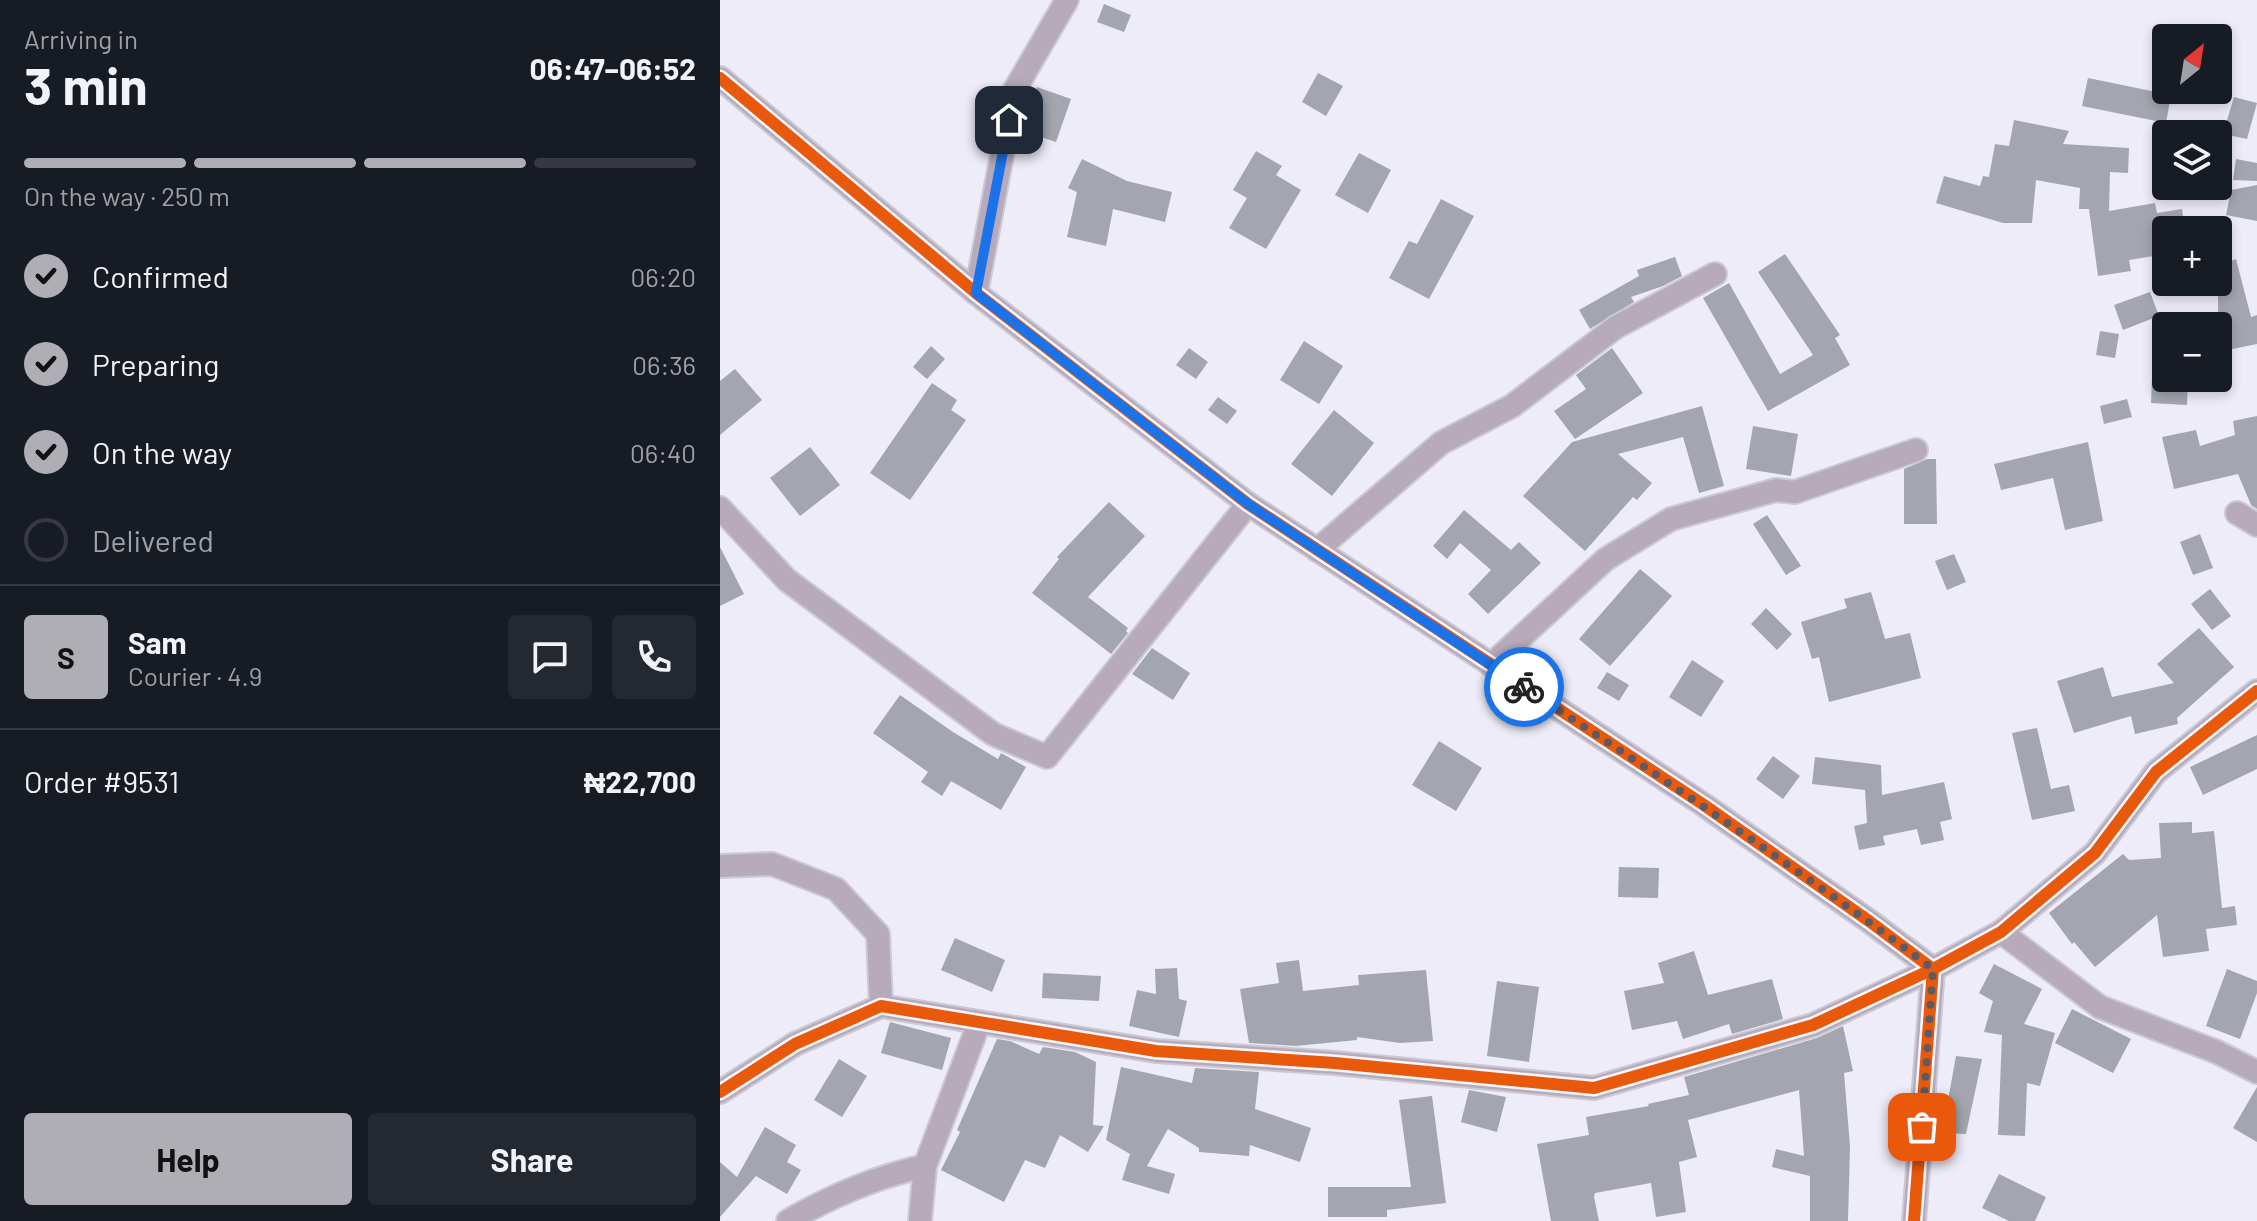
<!DOCTYPE html>
<html lang="en">
<head>
<meta charset="utf-8">
<style>
  body { margin:0; font-family:Barlow,sans-serif; background:#242831; color:#f1f3f6; height:100vh; display:flex; flex-direction:column; font-size:30px; white-space:nowrap }
  * { box-sizing:border-box; margin:0 }
  p { font-size:26px; color:#9ea1a6 }
  .icon { flex:none; width:44px; height:44px; fill:none; stroke:currentColor; stroke-width:2; stroke-linecap:round; stroke-linejoin:round }
  .map { position:relative; flex:1; overflow:hidden }
  .side { display:flex; flex-direction:column; background:#171b24; width:720px }
  .side>* { flex:none }
  .needle { width:52px; rotate:30deg }
  .tools { position:absolute; left:1432px; top:24px; display:grid; gap:16px }
  .tools a { display:grid; place-items:center; width:80px; height:80px; border-radius:8px; background:#171b24; box-shadow:0 4px 12px #0003; font-size:40px }
  .pin { position:absolute; display:grid; place-items:center; width:68px; height:68px; color:#fff; margin:-34px; border-radius:16px; box-shadow:0 4px 12px #0006 }
  .courier { position:absolute; display:grid; place-items:center; width:80px; height:80px; margin:-40px; border:6px solid #1a73e8; border-radius:50%; background:#fff; color:#222; box-shadow:0 2px 10px #0007 }
  .summary em { font-style:normal; font-weight:700 }
  .summary div { display:flex; flex-direction:column-reverse }
  .summary { display:flex; align-items:center; justify-content:space-between; height:136px; padding:0 24px }
  h1 { font-size:52px; font-weight:700; line-height:60px }
  .bar { display:grid; grid-template-columns:repeat(4,1fr); gap:12px 8px; align-content:center; height:96px; padding:0 24px }
  .bar i { height:10px; border-radius:6px; background:#363941 }
  .bar .on { background:#aeaeb4 }
  .bar p { grid-column:span 4 }
  .line { display:flex; align-items:center; gap:20px; padding:0 24px; border-top:2px solid #363941 }
  .line div { flex:1 }
  .round { display:grid; place-items:center; flex:none; width:84px; height:84px; border-radius:8px; background:#242831 }
  ol { padding:0 24px; list-style:none }
  li { display:flex; align-items:center; gap:24px; height:88px }
  li p { margin-inline-start:auto }
  li .icon { padding:8px; border-radius:50%; background:#aeaeb4; color:#111; stroke-width:4 }
  li:last-child { color:#9ea1a6 }
  li i { width:44px; height:44px; border:4px solid #363941; border-radius:50% }
  .button { display:flex; gap:16px; margin-top:auto; padding:16px 24px }
  .button a { flex:1; height:92px; border-radius:8px; background:#aeaeb4; color:#111; font-size:32px; font-weight:700; line-height:92px; text-align:center }
  .button a+a { background:#242831; color:#f1f3f6 }
  main { display:flex; flex:1; min-height:0 }
  .map>svg:first-child { display:block }
  .building { fill:#a4a6af }
  .lines { fill:none; stroke-linecap:round; stroke-linejoin:round }
  .minor-casing { stroke:#cbc9d3; stroke-width:26 }
  .minor { stroke:#b7abbb; stroke-width:22 }
  .cycleway-casing { stroke:#f7f6fc; stroke-width:17 }
  .cycleway { stroke:#e8590c; stroke-width:12 }
  .done { stroke:#5c5a64; stroke-width:8; stroke-dasharray:0 14.4 }
  .route { stroke:#1a73e8; stroke-width:10 }
</style>
</head>
<body>
<main>
<section class="side">
<div class="summary"><div><h1>3 min</h1><p>Arriving in</p></div><em>06:47–06:52</em></div>
<div class="bar"><i class="on"></i><i class="on"></i><i class="on"></i><i></i><p>On the way · 250 m</p></div>
<ol>
<li><svg class="icon" aria-label="check" viewBox="0 0 24 24"><path d="M5 12l5 5 9-10"/></svg>Confirmed<p>06:20</p></li>
<li><svg class="icon" aria-label="check" viewBox="0 0 24 24"><path d="M5 12l5 5 9-10"/></svg>Preparing<p>06:36</p></li>
<li><svg class="icon" aria-label="check" viewBox="0 0 24 24"><path d="M5 12l5 5 9-10"/></svg>On the way<p>06:40</p></li>
<li><i></i>Delivered</li>
</ol>
<div class="line" style="height:144px"><b class="round" style="background:#aeaeb4;color:#111">S</b><div><b>Sam</b><p>Courier · 4.9</p></div><a class="round"><svg class="icon" aria-label="chat" viewBox="0 0 24 24"><path d="M4 5h16v11H9l-5 4z"/></svg></a><a class="round"><svg class="icon" aria-label="phone" viewBox="0 0 24 24"><path d="M5 4h4l2 5-3 2q2 4 5 5l2-3 5 2v4C11 20 4 13 5 4z"/></svg></a></div>
<div class="line" style="height:104px"><div>Order #9531</div><b>₦22,700</b></div>
<div class="button"><a>Help</a><a>Share</a></div>
</section>
<div class="map">
<svg width="1537" height="1221" viewBox="0 0 1537 1221">
  <rect width="100%" height="100%" fill="#eeecf8"/>
  <g class="building">
    <path d="M384 4 411 15 404 32 377 22Z"/>
    <path d="M598 73 623 86 606 116 582 102Z"/>
    <path d="M1368 78 1451 95 1446 123 1362 106Z"/>
    <path d="M317 87 351 99 336 142 301 130Z"/>
    <path d="M1514 97 1537 103 1527 139 1503 134Z"/>
    <path d="M1294 120 1349 131 1343 144 1409 148 1408 173 1390 172 1389 211 1435 203 1437 213 1462 209 1465 230H1446V254L1409 260 1411 271 1378 276 1369 209H1359L1360 188 1316 180 1312 223H1283L1216 203 1224 176 1260 186 1263 176 1269 177 1275 144 1289 146Z"/>
    <path d="M536 151 562 166 556 175 581 190 546 249 509 228 527 198 513 190Z"/>
    <path d="M639 153 671 170 648 213 615 195Z"/>
    <path d="M362 159 407 181 452 192 445 222 393 209 386 246 347 237 357 192 348 188Z"/>
    <path d="M1516 159 1537 163V181L1513 180Z"/>
    <path d="M1537 185V221L1506 215 1511 190Z"/>
    <path d="M721 199 754 216 709 299 669 278 689 241 697 244Z"/>
    <path d="M1065 254 1120 335 1115 338 1130 365 1048 411 983 298 1009 283 1060 374 1093 355 1038 272Z"/>
    <path d="M955 257 962 276 943 286 911 297 914 302 870 329 859 310 919 276 917 270Z"/>
    <path d="M1516 259 1531 317 1537 315V344L1498 352V266Z"/>
    <path d="M1430 292 1439 316 1403 330 1394 305Z"/>
    <path d="M1380 331 1399 334 1395 358 1376 355Z"/>
    <path d="M584 341 623 366 599 404 560 380Z"/>
    <path d="M211 346 225 359 207 379 193 367Z"/>
    <path d="M469 348 488 362 476 379 456 365Z"/>
    <path d="M892 348 923 393 855 439 834 411 866 389 856 375Z"/>
    <path d="M15 369 42 400 0 435V381Z"/>
    <path d="M1432 378H1468L1467 405 1431 403Z"/>
    <path d="M212 383 237 400 231 410 246 420 190 500 150 473Z"/>
    <path d="M498 397 517 411 507 424 488 410Z"/>
    <path d="M1407 399 1412 417 1384 424 1380 406Z"/>
    <path d="M982 406 1004 486 979 493 963 437 898 454 932 483 917 500 913 497 865 551 803 496 852 442Z"/>
    <path d="M614 410 654 443 612 496 571 464Z"/>
    <path d="M1537 416V509L1531 505 1518 474 1454 489 1442 437 1476 430 1480 446 1515 435 1513 421Z"/>
    <path d="M1033 426 1078 434 1071 476 1026 469Z"/>
    <path d="M1368 442 1383 521 1345 530 1333 478 1281 490 1274 464Z"/>
    <path d="M90 447 120 485 80 516 50 478Z"/>
    <path d="M1207 459H1216L1217 524H1184V469Z"/>
    <path d="M389 502 425 536 368 597 408 628 406 631 408 633 391 654 312 593 339 559 337 557Z"/>
    <path d="M744 510 791 550 799 542 821 563 768 614 748 594 771 570 740 543 727 559 713 546Z"/>
    <path d="M1047 515 1081 566 1066 575 1033 524Z"/>
    <path d="M1480 534 1493 568 1473 575 1460 542Z"/>
    <path d="M0 547 24 594 0 606Z"/>
    <path d="M1234 554 1246 582 1227 590 1215 561Z"/>
    <path d="M920 569 952 596 890 666 859 639Z"/>
    <path d="M1490 589 1511 616 1492 630 1471 604Z"/>
    <path d="M1151 592 1165 639 1190 633 1201 678 1109 702 1099 657 1092 659 1081 622 1127 608 1124 599Z"/>
    <path d="M1046 608 1072 634 1057 650 1031 624Z"/>
    <path d="M1479 628 1514 667 1457 718 1458 724 1415 734 1411 716 1354 733 1337 681 1383 667 1392 697 1454 683 1437 664Z"/>
    <path d="M432 648 470 673 453 700 412 674Z"/>
    <path d="M972 660 1004 681 981 717 949 697Z"/>
    <path d="M887 672 909 685 899 701 877 688Z"/>
    <path d="M180 695 233 732 278 759 281 753 306 767 281 810 231 781 222 796 201 782 208 772 153 733Z"/>
    <path d="M1317 728 1331 789 1349 785 1355 811 1312 820 1292 733Z"/>
    <path d="M1537 735V769L1483 795 1470 767Z"/>
    <path d="M719 741 762 768 736 811 692 785Z"/>
    <path d="M1053 756 1080 776 1063 799 1036 779Z"/>
    <path d="M1095 757 1161 765 1162 795 1224 782 1232 819 1220 822 1224 840 1201 845 1197 829 1163 836 1165 845 1139 850 1134 826 1147 823 1145 790 1092 784Z"/>
    <path d="M1472 822V833L1494 831 1502 908 1515 906 1517 925 1486 929 1489 951 1443 957 1437 915 1375 967 1354 942 1352 944 1329 913 1403 854 1409 860 1441 858 1439 823Z"/>
    <path d="M899 867 939 868 938 898 898 897Z"/>
    <path d="M235 938 285 960 272 992 221 970Z"/>
    <path d="M974 951 988 995 1052 979 1063 1019 1012 1034 1009 1024 963 1039 957 1021 912 1030 904 991 944 983 938 963Z"/>
    <path d="M579 960 583 991 639 985 638 975 706 970 713 1041 680 1043 637 1037V1040L575 1046 529 1043 520 989 559 983 556 963Z"/>
    <path d="M1274 964 1322 989 1304 1024 1335 1033 1320 1086 1307 1083 1305 1136 1278 1135 1282 1035 1264 1032 1273 1001 1259 993Z"/>
    <path d="M457 968 459 999 467 1001 459 1037 409 1026 417 990 436 994 435 969Z"/>
    <path d="M1507 969 1537 981V993L1520 1039 1486 1026Z"/>
    <path d="M323 973 381 976 379 1001 322 998Z"/>
    <path d="M777 981 819 987 809 1062 767 1056Z"/>
    <path d="M1352 1009 1411 1039 1393 1073 1335 1043Z"/>
    <path d="M170 1022 231 1038 222 1070 161 1053Z"/>
    <path d="M1123 1026 1133 1071 1124 1073 1130 1146 1128 1221H1090V1176L1052 1167 1056 1149 1084 1156 1079 1090 968 1120 977 1157 959 1162 966 1212 936 1217 931 1183 875 1193 874 1197 879 1221H831L817 1144 869 1135 866 1117 929 1106 928 1104 969 1095 964 1077 1097 1038Z"/>
    <path d="M277 1039 290 1041 319 1054 323 1047 355 1052 376 1062 373 1125 384 1126 368 1152 340 1135 325 1168 305 1160 284 1202 221 1170 240 1132 237 1130Z"/>
    <path d="M1236 1056 1262 1059 1246 1134 1222 1133Z"/>
    <path d="M119 1059 147 1076 122 1117 94 1100Z"/>
    <path d="M401 1067 472 1083 475 1068 539 1072 535 1109 591 1128 580 1162 530 1145 529 1156 479 1152V1148L448 1129 427 1166 455 1174 449 1194 402 1180 410 1154 386 1140Z"/>
    <path d="M1537 1087V1142L1513 1128Z"/>
    <path d="M749 1090 786 1097 777 1132 741 1122Z"/>
    <path d="M712 1096 726 1203 667 1210V1217H608V1187H691L679 1100Z"/>
    <path d="M45 1127 76 1145 67 1162 81 1170 67 1194 36 1176 0 1217V1162L17 1177Z"/>
    <path d="M1279 1174 1326 1197 1315 1221H1289L1262 1208Z"/>
  </g>
  <g class="lines">
    <g class="minor-casing">
      <g id="minor">
        <path d="M0 78 256 293 528 504 984 805 1149 921 1213 969 1194 1221"/>
        <path d="M256 293 294 91 347 0"/>
        <path d="M0 508 67 580 273 734 327 757 528 504"/>
        <path d="M1517 513 1537 525"/>
        <path d="M597 550 721 443 792 406 896 327 995 274"/>
        <path d="M771 665 886 559 951 519 1056 490 1075 492 1196 450"/>
        <path d="M0 866 52 864 116 889 158 934 161 1006"/>
        <path d="M1281 932 1380 1007 1497 1052 1537 1072"/>
        <path d="M0 1092 75 1044 161 1006 436 1051 615 1063 874 1088 1093 1025 1213 969 1281 932 1375 853 1436 772 1537 691"/>
        <path d="M68 1221C113 1195 155 1177 205 1166"/>
        <path d="M200 1221 205 1166 259 1023"/>
      </g>
    </g>
    <use href="#minor" class="minor"/>
    <g class="cycleway-casing">
      <g id="cycleway">
        <path d="M0 78 256 293 528 504 984 805 1149 921 1213 969 1194 1221"/>
        <path d="M0 1092 75 1044 161 1006 436 1051 615 1063 874 1088 1093 1025 1213 969 1281 932 1375 853 1436 772 1537 691"/>
      </g>
    </g>
    <use href="#cycleway" class="cycleway"/>
  </g>
  <g class="lines">
    <path class="done" d="M804 687C942 778 1080 870 1213 969L1202 1127"/>
    <path class="route" d="M289 120 256 293 528 504 804 687"/>
  </g>
</svg>
<div class="tools">
<a><svg class="needle" viewBox="-14 -14 28 28"><path d="M0-13l5 13h-10z" fill="#e53935"/><path d="M0 13l5-13h-10z" fill="#9ea1a6"/></svg></a>
<a><svg class="icon" aria-label="layers" viewBox="0 0 24 24"><path d="M12 4l9 5-9 5-9-5zM3 14l9 5 9-5"/></svg></a>
<a>+</a>
<a>−</a>
</div>
<div class="pin" style="left:1202px;top:1127px;background:#ea580c"><svg class="icon" aria-label="bag" viewBox="0 0 24 24"><path d="M5 8h14l-1 12H6zM9 8a3 3 0 0 1 6 0"/></svg></div>
<div class="pin" style="left:289px;top:120px;background:#1f2937"><svg class="icon" aria-label="home" viewBox="0 0 24 24"><path d="M3 11l9-7 9 7M6 9v11h12V9"/></svg></div>
<div class="courier" style="left:804px;top:687px"><svg class="icon" aria-label="bike" viewBox="0 0 24 24"><circle cx="6" cy="16" r="4"/><circle cx="18" cy="16" r="4"/><path d="M6 16l4-8h5l3 8M10 8l3 8H6M13 5h3"/></svg></div>
</div>
</main>
</body>
</html>
